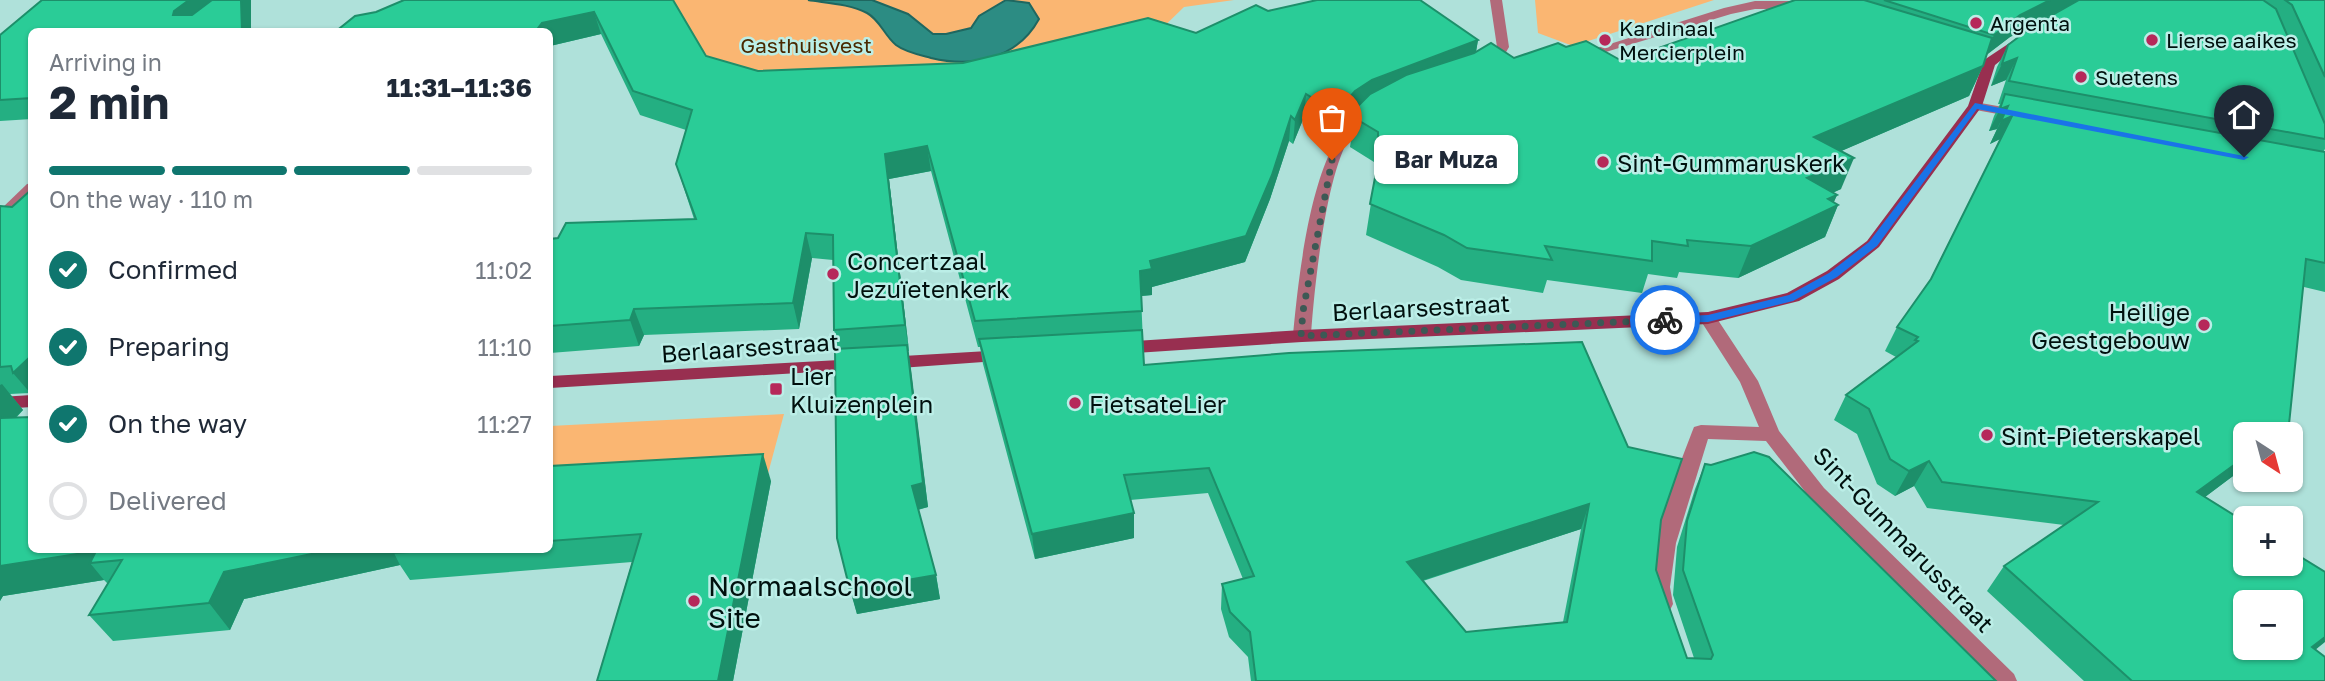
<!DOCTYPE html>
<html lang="en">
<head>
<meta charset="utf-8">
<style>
  body { margin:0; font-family:"Golos Text",sans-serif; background:#f6f6f7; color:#1f2937; height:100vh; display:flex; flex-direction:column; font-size:26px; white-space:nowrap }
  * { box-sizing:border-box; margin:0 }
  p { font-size:23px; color:#747a83 }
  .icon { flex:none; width:38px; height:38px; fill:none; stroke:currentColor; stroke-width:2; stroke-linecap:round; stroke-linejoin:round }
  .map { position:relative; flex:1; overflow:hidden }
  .panel { position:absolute; left:28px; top:28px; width:525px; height:525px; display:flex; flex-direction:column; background:#fff; border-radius:10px; box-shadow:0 2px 5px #0004 }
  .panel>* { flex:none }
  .needle { width:46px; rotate:144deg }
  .buttons { position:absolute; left:2233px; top:422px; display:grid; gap:14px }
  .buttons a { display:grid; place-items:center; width:70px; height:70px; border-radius:10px; background:#fff; box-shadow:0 2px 5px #0004; font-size:35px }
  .pin { position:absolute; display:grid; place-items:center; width:60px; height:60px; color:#fff; margin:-72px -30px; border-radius:50% 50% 50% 0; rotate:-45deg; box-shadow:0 0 7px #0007 }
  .pin .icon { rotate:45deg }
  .courier { position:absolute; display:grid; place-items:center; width:70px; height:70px; margin:-35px; border:5px solid #1a73e8; border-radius:50%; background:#fff; color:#222; box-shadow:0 2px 9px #0007 }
  .bubble { position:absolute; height:49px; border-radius:10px; background:#fff; box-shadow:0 2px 5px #0004; font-size:23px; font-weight:700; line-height:49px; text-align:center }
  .headline em { font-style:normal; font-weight:700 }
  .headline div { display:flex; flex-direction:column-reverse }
  .headline { display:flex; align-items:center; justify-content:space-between; height:119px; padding:0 21px }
  h1 { font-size:46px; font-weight:700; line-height:52px }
  .bar { display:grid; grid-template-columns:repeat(4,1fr); gap:10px 7px; align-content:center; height:84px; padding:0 21px }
  .bar i { height:9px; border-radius:5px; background:#e0e1e3 }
  .bar .selected { background:#0f766e }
  .bar p { grid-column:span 4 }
  ol { padding:0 21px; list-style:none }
  li { display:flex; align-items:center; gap:21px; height:77px }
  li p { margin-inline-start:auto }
  li .icon { padding:7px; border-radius:50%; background:#0f766e; color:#fff; stroke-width:4 }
  li:last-child { color:#747a83 }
  li i { width:38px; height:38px; border:4px solid #e0e1e3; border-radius:50% }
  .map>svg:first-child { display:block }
  .green { fill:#fab672 }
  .water { fill:#2c8c83; stroke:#1f6760; stroke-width:2 }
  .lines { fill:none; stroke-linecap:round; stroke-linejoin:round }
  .street { fill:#b16a7a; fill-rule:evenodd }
  .secondary { fill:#982f50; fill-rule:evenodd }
  .wall { fill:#24af82; fill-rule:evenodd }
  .shaded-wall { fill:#1d8f6a }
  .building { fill:#2acc97; stroke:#1d8f6a; stroke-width:2; fill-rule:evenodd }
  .route { fill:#1a73e8 }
  .done { stroke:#3d5955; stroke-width:7; stroke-dasharray:0 12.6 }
  .poi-dot { fill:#b6285a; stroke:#bbeee7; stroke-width:2.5 }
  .labels { text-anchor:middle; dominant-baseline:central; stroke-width:5; stroke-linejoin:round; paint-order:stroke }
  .far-poi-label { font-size:21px; fill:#00100e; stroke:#bbeee7; text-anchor:start }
  .far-park-label { font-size:21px; fill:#492800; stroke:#bbeee7 }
  .poi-label { font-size:24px; fill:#00100e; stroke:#bbeee7; text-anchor:start }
  .street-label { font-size:24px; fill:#00100e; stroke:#bbeee7 }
  .near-poi-label { font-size:28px; fill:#00100e; stroke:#bbeee7; text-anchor:start }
</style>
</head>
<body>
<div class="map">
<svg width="2325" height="681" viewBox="0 0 2325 681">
  <rect width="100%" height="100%" fill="#afe1da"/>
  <g class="green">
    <path d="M665 0H1234L1184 7 1149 41 1008 78H710Z"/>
    <path d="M1535 0H1714L1573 46 1538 33Z"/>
    <path d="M784 414 766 481 550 493V426Z"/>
  </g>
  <path class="water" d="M808 0H872L908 14 933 34H946L971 28 979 16 1006 0 1029 3 1039 19C1017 59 973 68 931 58 920 55 905 52 896 45 884 35 880 20 867 13 850 4 826 3 808 0Z"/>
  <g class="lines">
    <g class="street">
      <path d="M1490 0H1502L1509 47 1502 59 1485 68 1478 64 1497 47Z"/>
      <path d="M1755 1H1801L1807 5 1801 9H1755L1731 14 1586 58H1576L1575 55 1724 8Z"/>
      <path d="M1975 102 2020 110 2027 114 2020 118 1970 109V103Z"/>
      <path d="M1370 109 1377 113C1370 121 1359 126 1352 134 1326 169 1314 290 1311 336L1302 342 1296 340 1293 336C1298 284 1312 125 1370 109Z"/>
      <path d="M32 183V196L6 222 0 224V210L27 184Z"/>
      <path d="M1708 312 1714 314 1758 381 1779 431 1824 488 2014 674 2017 681H1991L1810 498 1766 441 1708 439 1676 543 1670 587 1673 604 1670 610 1662 613 1654 610C1634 571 1677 473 1692 432L1694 427 1701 425 1759 427 1740 382 1699 318Z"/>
    </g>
    <g class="secondary">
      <path d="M2023 34 2029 38 1995 65 1982 106 1879 247 1839 279 1799 301 1708 324 1302 342 1120 354 1111 348 1120 342 1302 330 1708 312 1787 293 1827 271 1867 241 1968 106 1984 60Z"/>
      <path d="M1005 350 1011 352 1014 356 1011 360 886 369 877 363 886 357Z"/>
      <path d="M858 359 864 361 867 365 864 369 550 388V376Z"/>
      <path d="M32 395V407L0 409V397Z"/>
    </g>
  </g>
  <g class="wall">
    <path d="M42 0H251V32H32V119L0 121V35Z"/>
    <path d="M673 0 706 56 758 71 963 63 1196 33 1268 11 1478 40 1476 52 1514 58 1566 47 1622 61 1795 0H2325V149L2323 152H2325V292L2304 287 2245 434V467L2205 497 2316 650 2325 681H2084L1987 591 2004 566 2064 525 1927 508 1914 486 1895 496 1877 484 1857 434 1834 420 1846 395 1896 357 1885 351 1897 327 1930 280 2000 139 1990 144 1997 129 1989 131 1994 116 2000 104H1998L2006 80 1991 86 1997 67 2008 45 2070 5 2010 37 1987 54 1983 66 1969 96 1841 151V189L1832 193 1837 195 1833 203 1838 205 1825 237 1738 278 1679 272 1677 278 1648 274 1642 293 1547 280 1543 293 1461 280 1438 267 1366 235 1374 184V162L1350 147 1355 114 1334 137 1304 117 1293 144 1289 141 1270 199 1245 262 1152 287V295L1141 296 1144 365 1628 447 1661 520 1656 570 1687 658H1694L1673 595 1677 547 1695 489 1705 464 1996 681H1251L1248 657 1229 637 1221 609 1222 584 1243 579 1208 493 1130 500 1134 538 1035 559 983 364 980 347H978L931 171 889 179 909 351H908L928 507 918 510 936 575 940 599 857 614 837 538 838 349 834 330 833 260 812 258 799 329 644 335 639 346 550 353V239L694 219 676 164 686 130 640 115 601 34 550 46V32H335ZM1581 529 1563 622 1466 632 1423 581Z"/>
    <path d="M32 189V395L30 393 10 394 23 410 16 418 32 550H550V466L771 481 733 681H597L632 562 410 580 400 565 244 599 230 630 113 641 89 615 108 584 104 580 3 596 0 601V206L12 207Z"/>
  </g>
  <g class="shaded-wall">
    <path d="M189 0H226L184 30 173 15 174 11Z"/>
    <path d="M241 0H251V32H242Z"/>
    <path d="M2050 0H2079L2010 37 1984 57 1994 35 2020 15Z"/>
    <path d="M594 12 601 34 550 46V32H535L542 23Z"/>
    <path d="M1478 40 1474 63 1370 104 1352 115 1334 137 1336 113 1355 91 1372 80Z"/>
    <path d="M2017 58 2006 80 1991 86 2002 64Z"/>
    <path d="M1983 66 1969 96 1802 168 1814 137Z"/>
    <path d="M1306 94 1304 117 1293 144 1295 120Z"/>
    <path d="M2008 106 1997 129 1989 131 2000 109Z"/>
    <path d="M1291 116 1289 141 1270 199 1245 262 1152 287V295L1141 296 1140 271Z"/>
    <path d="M2012 116 2000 139 1990 144 2001 121Z"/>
    <path d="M927 146 931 171 889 179 909 351 905 325 885 154Z"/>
    <path d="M1854 158 1841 189 1795 210 1807 178Z"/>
    <path d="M1837 195 1831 209 1838 205 1825 237 1738 278 1751 246Z"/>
    <path d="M806 233 812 258 799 329 793 303Z"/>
    <path d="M634 309 644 335 639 346 630 320Z"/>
    <path d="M907 345 911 369 928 507 916 510 912 486Z"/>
    <path d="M32 355V395L13 373Z"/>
    <path d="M2 384 23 410 0 433V385Z"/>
    <path d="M763 454 771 481 733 681H718Z"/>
    <path d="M2245 457V467L2177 518 2197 492Z"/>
    <path d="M1929 461 1914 486 1895 496 1909 471Z"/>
    <path d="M1589 504 1581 529 1402 587 1407 562Z"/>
    <path d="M1134 513V538L1035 559 1032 534Z"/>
    <path d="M331 550H411L394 553 400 565 244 599 230 630 209 603 224 572Z"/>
    <path d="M96 551 90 563 104 580 3 596 0 601V566Z"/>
    <path d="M936 575 940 599 857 614 850 590Z"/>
    <path d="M2325 637V642L2288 672 2312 647Z"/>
  </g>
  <g class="building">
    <path d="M42 0H189L174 11 173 15H192L212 0H241L242 32H32V98L0 100V35Z"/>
    <path d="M404 0H673L706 56 758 71 963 63 1148 18 1196 33 1256 5 1268 11 1317 0H1420L1478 40 1372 80 1355 91 1336 113 1306 94 1295 120 1291 116 1272 175 1246 236 1150 261 1152 269 1140 271 1142 311 975 321 927 146 885 154 905 325 834 330 833 235 806 233 793 303 634 309 630 320 550 326V239L558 238 566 223 696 219 676 164 692 110 633 91 594 12 542 23 535 32H335L355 16 376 12Z"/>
    <path d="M1795 0H1864L1992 38 1983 66 1814 137 1854 158 1807 178 1837 195 1828 199 1838 205 1751 246 1687 240 1688 246 1652 241V261L1545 246 1552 260 1467 248 1444 235 1370 204 1378 162V132L1353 117 1358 106 1370 94 1406 75 1474 53 1491 43 1514 58 1558 43 1566 47 1586 41 1622 61Z"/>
    <path d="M1884 0H2050L2020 15 1994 35Z"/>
    <path d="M2079 0H2263L2276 9 2325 124V139L2009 81 2017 58 2002 64 2008 45 2033 26Z"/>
    <path d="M2285 0H2325V77L2292 5Z"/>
    <path d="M2005 94 2325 152V263L2306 259 2288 434H2245V457L2197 492 2245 522V564H2291V551L2325 572V637L2312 647 2325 657V681H2132L2004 566 2098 502 1942 482 1929 461 1909 471 1890 459 1869 409 1846 395 1918 341 1915 340 1918 337 1897 327 1931 279 2012 116 2001 121 2008 106 2000 109ZM2245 602H2291V648H2245Z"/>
    <path d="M32 189V355L13 373 11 366 0 367V206L12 207Z"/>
    <path d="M1142 330 1144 365 1289 353 1582 342 1628 447 1682 459 1661 520 1656 570 1687 658 1711 659 1713 655 1683 570 1687 521 1705 464 1711 465 1754 452 1769 457 1996 681H1256L1250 632 1230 612 1222 584 1254 576 1209 468 1124 475 1134 513 1032 534 979 339ZM1589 504 1567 622 1466 632 1407 562Z"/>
    <path d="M907 345 923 483 912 486 936 575 850 590 837 538 835 349Z"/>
    <path d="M32 417V550H331L224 572 209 603 89 615 122 560 90 563 96 551 0 566V418Z"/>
    <path d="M763 454 718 681H597L641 534 550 541V466Z"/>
    <path d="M395 550H443L394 553Z"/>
  </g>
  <path class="route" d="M1975 103 2249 157 2244 160 1977 109 1877 246 1837 277 1793 301 1708 322 1661 323V318L1665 317 1708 315 1789 295 1829 273 1869 242Z"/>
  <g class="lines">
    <path class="done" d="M1332 160 1303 311 1301 336 1665 320"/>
  </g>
  <g class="poi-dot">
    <circle cx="1976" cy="23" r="7"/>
    <circle cx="1605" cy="40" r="7"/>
    <circle cx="2152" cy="40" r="7"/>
    <circle cx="2081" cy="77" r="7"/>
    <circle cx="1603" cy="162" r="7"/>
    <circle cx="833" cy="274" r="7"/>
    <circle cx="2204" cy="325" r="7"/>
    <rect x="769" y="382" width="14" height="14" rx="3.5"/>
    <circle cx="1075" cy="403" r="7"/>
    <circle cx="1987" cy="435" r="7"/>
    <circle cx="694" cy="601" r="7"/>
  </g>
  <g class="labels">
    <g class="far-poi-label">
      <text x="1990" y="23">Argenta</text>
      <text x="1619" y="28">Kardinaal<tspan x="1619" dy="24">Mercierplein</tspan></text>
      <text x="2166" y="40">Lierse aaikes</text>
      <text x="2095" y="77">Suetens</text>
    </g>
    <g class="far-park-label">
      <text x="806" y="45">Gasthuisvest</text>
    </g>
    <g class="poi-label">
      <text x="1617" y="162">Sint-Gummaruskerk</text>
      <text x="847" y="260">Concertzaal<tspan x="847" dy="28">Jezuïetenkerk</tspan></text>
      <text x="2190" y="311" text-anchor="end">Heilige<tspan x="2190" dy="28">Geestgebouw</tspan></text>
      <text x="790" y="375">Lier<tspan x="790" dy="28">Kluizenplein</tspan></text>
      <text x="1089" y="403">FietsateLier</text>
      <text x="2001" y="435">Sint-Pieterskapel</text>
    </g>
    <g class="street-label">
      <text transform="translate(1421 307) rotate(-3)">Berlaarsestraat</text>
      <text transform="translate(750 347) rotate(-4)">Berlaarsestraat</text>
      <text transform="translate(1904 539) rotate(46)">Sint-Gummarusstraat</text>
    </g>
    <g class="near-poi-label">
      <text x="708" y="585">Normaalschool<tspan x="708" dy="32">Site</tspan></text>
    </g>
  </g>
</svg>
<div class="buttons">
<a><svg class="needle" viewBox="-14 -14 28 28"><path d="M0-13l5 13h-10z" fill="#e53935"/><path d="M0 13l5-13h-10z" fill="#747a83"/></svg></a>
<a>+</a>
<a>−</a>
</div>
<div class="pin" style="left:1332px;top:160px;background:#ea580c"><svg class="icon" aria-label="bag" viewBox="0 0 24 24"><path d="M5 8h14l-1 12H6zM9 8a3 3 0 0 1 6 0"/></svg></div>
<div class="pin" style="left:2244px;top:157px;background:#1f2937"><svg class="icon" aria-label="home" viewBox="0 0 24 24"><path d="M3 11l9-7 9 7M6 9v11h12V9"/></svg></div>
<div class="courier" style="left:1665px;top:320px"><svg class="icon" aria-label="bike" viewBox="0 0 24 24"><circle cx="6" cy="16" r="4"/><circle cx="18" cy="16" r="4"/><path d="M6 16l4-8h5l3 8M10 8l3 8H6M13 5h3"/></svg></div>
<div class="bubble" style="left:1374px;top:135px;width:144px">Bar Muza</div>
<section class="panel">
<div class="headline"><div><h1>2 min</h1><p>Arriving in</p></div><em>11:31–11:36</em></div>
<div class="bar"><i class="selected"></i><i class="selected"></i><i class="selected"></i><i></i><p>On the way · 110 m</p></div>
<ol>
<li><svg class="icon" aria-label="check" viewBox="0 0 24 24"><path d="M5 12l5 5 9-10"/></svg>Confirmed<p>11:02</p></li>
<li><svg class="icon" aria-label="check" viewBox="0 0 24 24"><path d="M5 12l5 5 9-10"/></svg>Preparing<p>11:10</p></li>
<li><svg class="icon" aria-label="check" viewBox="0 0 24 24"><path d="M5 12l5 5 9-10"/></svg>On the way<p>11:27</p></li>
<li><i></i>Delivered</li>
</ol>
</section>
</div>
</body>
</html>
